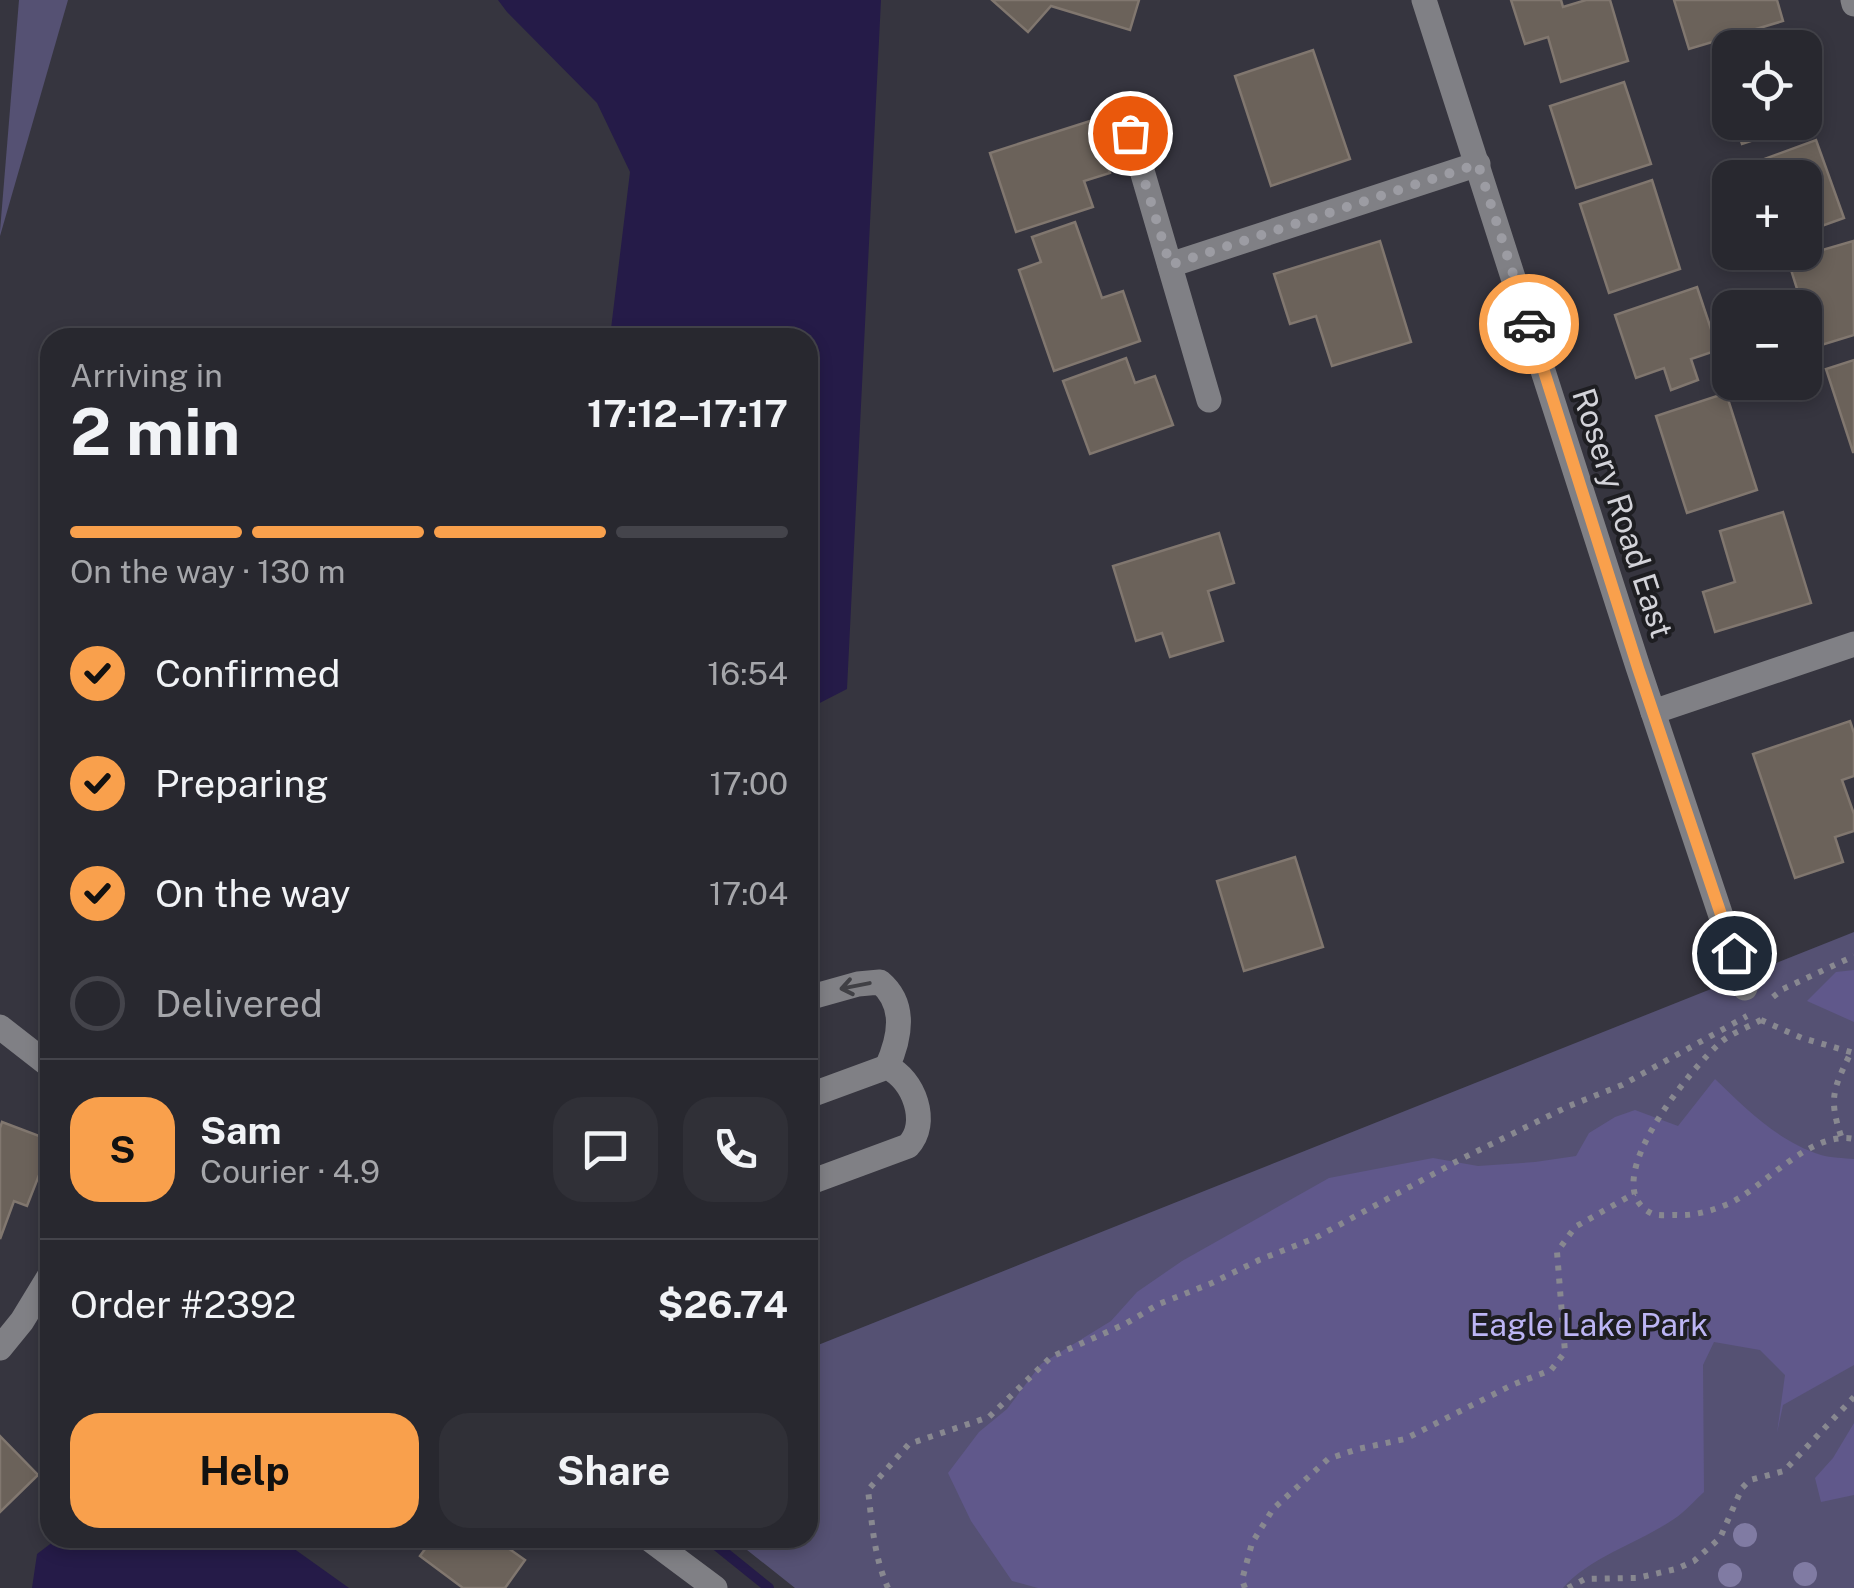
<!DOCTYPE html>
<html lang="en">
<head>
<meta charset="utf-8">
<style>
  body { margin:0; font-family:"Public Sans",sans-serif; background:#303037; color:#f1f3f6; height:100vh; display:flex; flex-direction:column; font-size:38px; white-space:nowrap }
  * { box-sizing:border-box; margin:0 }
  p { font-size:32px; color:#a5a6aa }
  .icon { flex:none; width:55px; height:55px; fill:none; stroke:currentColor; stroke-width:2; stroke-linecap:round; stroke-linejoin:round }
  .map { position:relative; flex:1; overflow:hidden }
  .panel { position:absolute; left:40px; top:328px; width:778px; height:1220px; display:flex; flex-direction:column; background:#28282f; border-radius:30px; box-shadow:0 5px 15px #0003,0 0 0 2px #44444b }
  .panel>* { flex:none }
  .fabs { position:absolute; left:1712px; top:30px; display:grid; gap:20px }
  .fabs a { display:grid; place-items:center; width:110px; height:110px; border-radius:20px; background:#28282f; box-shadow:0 5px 15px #0003,0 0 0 2px #44444b; font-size:50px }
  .pin { position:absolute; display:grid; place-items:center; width:85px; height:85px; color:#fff; margin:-42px; border:5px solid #fff; border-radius:50%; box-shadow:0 2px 10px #0007 }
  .courier { position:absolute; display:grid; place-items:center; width:100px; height:100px; margin:-50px; border:8px solid #f9a04c; border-radius:50%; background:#fff; color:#222; box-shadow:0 2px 12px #0007 }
  .summary em { font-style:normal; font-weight:700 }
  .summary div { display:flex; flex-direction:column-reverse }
  .summary { display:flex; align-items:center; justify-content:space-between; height:170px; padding:0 30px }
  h1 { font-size:65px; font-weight:700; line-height:75px }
  .bar { display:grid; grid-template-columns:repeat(4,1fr); gap:15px 10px; align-content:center; height:120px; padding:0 30px }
  .bar i { height:12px; border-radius:8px; background:#44444b }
  .bar .on { background:#f9a04c }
  .bar p { grid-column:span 4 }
  .line { display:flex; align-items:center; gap:25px; padding:0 30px; border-top:2px solid #44444b }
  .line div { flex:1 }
  .round { display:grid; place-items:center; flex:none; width:105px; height:105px; border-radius:30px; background:#303037 }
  ol { padding:0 30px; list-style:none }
  li { display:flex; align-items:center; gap:30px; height:110px }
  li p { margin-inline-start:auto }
  li .icon { padding:10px; border-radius:50%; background:#f9a04c; color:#111; stroke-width:4 }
  li:last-child { color:#a5a6aa }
  li i { width:55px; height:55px; border:5px solid #44444b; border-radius:50% }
  .cta { display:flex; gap:20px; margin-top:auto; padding:20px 30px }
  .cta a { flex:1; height:115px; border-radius:30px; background:#f9a04c; color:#111; font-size:40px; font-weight:700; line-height:115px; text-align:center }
  .cta a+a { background:#303037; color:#f1f3f6 }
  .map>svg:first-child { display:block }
  .green { fill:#555173 }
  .forest { fill:#60588b }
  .water { fill:#251b48 }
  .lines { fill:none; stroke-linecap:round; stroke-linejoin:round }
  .stream { stroke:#251b48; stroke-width:10 }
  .building { fill:#6b625a; stroke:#81776f; stroke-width:2.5 }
  .path { stroke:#888890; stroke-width:6; stroke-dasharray:5 8; stroke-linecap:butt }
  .minor { stroke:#808085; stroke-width:25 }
  .tree { fill:#807ba3 }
  .oneway { stroke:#404045 }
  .done { stroke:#9c9ca3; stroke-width:10; stroke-dasharray:0 18 }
  .route { stroke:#f9a04c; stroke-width:12 }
  .labels { text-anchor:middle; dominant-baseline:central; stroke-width:8; stroke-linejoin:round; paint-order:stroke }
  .street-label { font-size:32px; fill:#d3d3d9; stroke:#1e1e22 }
  .park-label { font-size:32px; fill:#bcb5f4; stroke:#1e1e22 }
</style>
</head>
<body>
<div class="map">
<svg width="1854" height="1588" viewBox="0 0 1854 1588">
  <rect width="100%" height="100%" fill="#36353f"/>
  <g class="green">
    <path d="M19 0H68L0 236V231Z"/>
    <path d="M1854 932V1588H795L732 1538H808V1349Z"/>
  </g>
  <g class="forest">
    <path d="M1854 970V1022L1807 1001 1836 972Z"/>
    <path d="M1715 1079C1747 1110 1778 1141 1821 1155 1831 1158 1844 1158 1854 1159V1365L1783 1405 1777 1433 1785 1375 1760 1350 1714 1342 1703 1365 1704 1492C1694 1501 1685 1512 1674 1519 1639 1543 1591 1556 1563 1588H1038L1012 1581 971 1521 948 1473 979 1432 1007 1409 1041 1364 1111 1321 1137 1292 1182 1261 1329 1178 1433 1158 1478 1166 1535 1162 1576 1156 1589 1133 1615 1117 1635 1110 1678 1126Z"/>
    <path d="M1854 1423V1495L1821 1502 1815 1478 1833 1458Z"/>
  </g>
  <g class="water">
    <path d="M498 0H881L847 689 808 709V338L610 337 630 172 597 103 507 12Z"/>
    <path d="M58 1538H279L349 1588H32L37 1554Z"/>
  </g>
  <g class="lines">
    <path class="stream" d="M707 1538 769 1588"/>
  </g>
  <g class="building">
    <path d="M992 0H1139L1130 30 1051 6 1028 32Z"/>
    <path d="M1511 0H1561L1563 7 1586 0H1610L1628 61 1561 82 1548 37 1525 44Z"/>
    <path d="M1674 0H1777L1783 21 1689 49Z"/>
    <path d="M1784 37 1787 48H1753Z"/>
    <path d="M1313 50 1350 159 1271 186 1235 76Z"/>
    <path d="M1730 55V108L1714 60Z"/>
    <path d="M1624 82 1651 164 1576 188 1550 106Z"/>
    <path d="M1805 102 1811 121 1742 144 1735 122H1805Z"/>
    <path d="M1093 120 1110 173 1084 181 1093 207 1016 232 990 153Z"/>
    <path d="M1816 140 1844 218 1805 232V178H1752L1748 165Z"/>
    <path d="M1652 180 1680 269 1609 293 1580 204Z"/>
    <path d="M1075 222 1102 298 1123 291 1140 341 1054 371 1019 270 1041 262 1032 237Z"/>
    <path d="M1380 241 1411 342 1332 366 1316 316 1290 324 1274 274Z"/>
    <path d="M1853 241 1854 335 1815 347 1805 315V308H1803L1788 260Z"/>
    <path d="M1697 287 1718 350 1691 359 1698 380 1671 390 1664 368 1636 378 1615 315Z"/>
    <path d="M1126 358 1135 383 1155 376 1173 425 1090 454 1063 381Z"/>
    <path d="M1854 360V452H1853L1826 369Z"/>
    <path d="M1726 393 1757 490 1687 513 1656 416Z"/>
    <path d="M1783 512 1811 603 1715 632 1703 592 1735 582 1720 531Z"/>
    <path d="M1219 533 1234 583 1208 591 1223 641 1170 657 1162 633 1136 641 1113 566Z"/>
    <path d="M1850 721 1854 733V776L1842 780 1854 814V831L1835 837 1843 862 1795 878 1753 754Z"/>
    <path d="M1295 857 1323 947 1244 971 1217 881Z"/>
    <path d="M2 1122 50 1140V1147L27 1206 14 1201 0 1239V1128Z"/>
    <path d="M0 1436 38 1475 0 1512Z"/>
    <path d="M433 1538H494L525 1560 505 1588H463L420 1556Z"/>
  </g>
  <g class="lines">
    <g class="path">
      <path d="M1773 997 1783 989 1854 956"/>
      <path d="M1761 1020C1748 1027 1732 1033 1721 1042 1694 1065 1591 1187 1653 1214 1659 1216 1669 1215 1676 1215 1694 1216 1711 1211 1728 1204 1764 1188 1810 1130 1854 1139"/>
      <path d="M1761 1020 1802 1038 1854 1053"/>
      <path d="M1841 1136C1828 1097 1834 1088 1851 1052"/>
      <path d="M888 1588C874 1557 872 1523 868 1490L909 1444 989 1417 1051 1357 1125 1324 1159 1304 1212 1283 1259 1260 1315 1238 1463 1158 1569 1106 1622 1085 1747 1016"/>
      <path d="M1245 1588 1242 1580 1252 1543 1273 1509 1328 1459 1358 1449 1405 1439 1512 1385 1551 1370 1565 1352 1557 1252 1575 1227 1635 1193"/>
      <path d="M1568 1588 1585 1579 1637 1578 1676 1569 1694 1561 1720 1538 1742 1488 1750 1480 1784 1471 1854 1397"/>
    </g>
    <g class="minor">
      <path d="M1424 0 1638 667 1745 988"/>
      <path d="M1853 0 1854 4"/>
      <path d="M1131 133 1209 400"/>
      <path d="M1170 265 1478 164"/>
      <path d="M1653 712 1854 644"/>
      <path d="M808 998 858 984 880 982C907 1005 900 1038 887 1067"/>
      <path d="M0 1027 50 1066"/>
      <path d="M808 1096 887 1067C914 1079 930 1123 908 1146L808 1183"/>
      <path d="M0 1348 22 1321 50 1275"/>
      <path d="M648 1538 715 1588"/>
    </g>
  </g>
  <g class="tree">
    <circle cx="1745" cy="1535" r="12"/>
    <circle cx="1805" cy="1574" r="12"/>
    <circle cx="1730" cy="1575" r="12"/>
  </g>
  <defs><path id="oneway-shaft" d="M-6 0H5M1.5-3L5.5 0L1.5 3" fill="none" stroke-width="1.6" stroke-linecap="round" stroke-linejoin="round" transform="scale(2.5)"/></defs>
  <use class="oneway" href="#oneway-shaft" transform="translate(855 986) rotate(169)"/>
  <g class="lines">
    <path class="done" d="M1130 133 1170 265 1478 164 1529 324"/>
    <path class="route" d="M1529 324 1638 668 1734 953"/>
  </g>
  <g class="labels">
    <g class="street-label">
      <text transform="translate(1623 513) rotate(72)">Rosery Road East</text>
    </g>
    <g class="park-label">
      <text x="1589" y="1324">Eagle Lake Park</text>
    </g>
  </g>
</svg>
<div class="fabs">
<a><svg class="icon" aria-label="locate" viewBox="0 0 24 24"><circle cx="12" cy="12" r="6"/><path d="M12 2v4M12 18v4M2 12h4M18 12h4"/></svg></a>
<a>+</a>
<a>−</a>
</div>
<div class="pin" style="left:1130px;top:133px;background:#ea580c"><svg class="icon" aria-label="bag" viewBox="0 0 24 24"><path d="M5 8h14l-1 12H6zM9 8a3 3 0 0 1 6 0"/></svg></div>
<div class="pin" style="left:1734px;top:953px;background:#1f2937"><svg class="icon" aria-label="home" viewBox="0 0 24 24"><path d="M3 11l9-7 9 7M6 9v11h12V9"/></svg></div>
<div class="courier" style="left:1529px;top:324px"><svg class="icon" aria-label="car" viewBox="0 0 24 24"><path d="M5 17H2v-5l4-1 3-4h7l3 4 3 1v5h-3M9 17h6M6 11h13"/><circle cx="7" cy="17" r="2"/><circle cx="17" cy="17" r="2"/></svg></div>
<section class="panel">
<div class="summary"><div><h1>2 min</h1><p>Arriving in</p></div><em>17:12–17:17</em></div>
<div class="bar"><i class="on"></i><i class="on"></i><i class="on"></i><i></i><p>On the way · 130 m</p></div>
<ol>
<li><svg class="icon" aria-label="check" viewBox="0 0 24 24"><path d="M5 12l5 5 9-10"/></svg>Confirmed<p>16:54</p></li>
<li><svg class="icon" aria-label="check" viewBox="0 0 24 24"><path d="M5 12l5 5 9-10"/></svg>Preparing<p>17:00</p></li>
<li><svg class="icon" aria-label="check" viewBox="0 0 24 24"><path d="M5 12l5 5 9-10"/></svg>On the way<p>17:04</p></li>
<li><i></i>Delivered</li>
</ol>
<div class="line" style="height:180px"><b class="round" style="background:#f9a04c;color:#111">S</b><div><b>Sam</b><p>Courier · 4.9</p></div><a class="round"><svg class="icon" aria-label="chat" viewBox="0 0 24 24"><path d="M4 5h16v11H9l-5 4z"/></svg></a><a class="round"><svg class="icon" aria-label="phone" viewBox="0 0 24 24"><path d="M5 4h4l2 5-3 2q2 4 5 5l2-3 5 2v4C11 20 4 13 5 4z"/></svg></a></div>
<div class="line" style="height:130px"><div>Order #2392</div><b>$26.74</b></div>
<div class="cta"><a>Help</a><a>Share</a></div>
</section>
</div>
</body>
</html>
